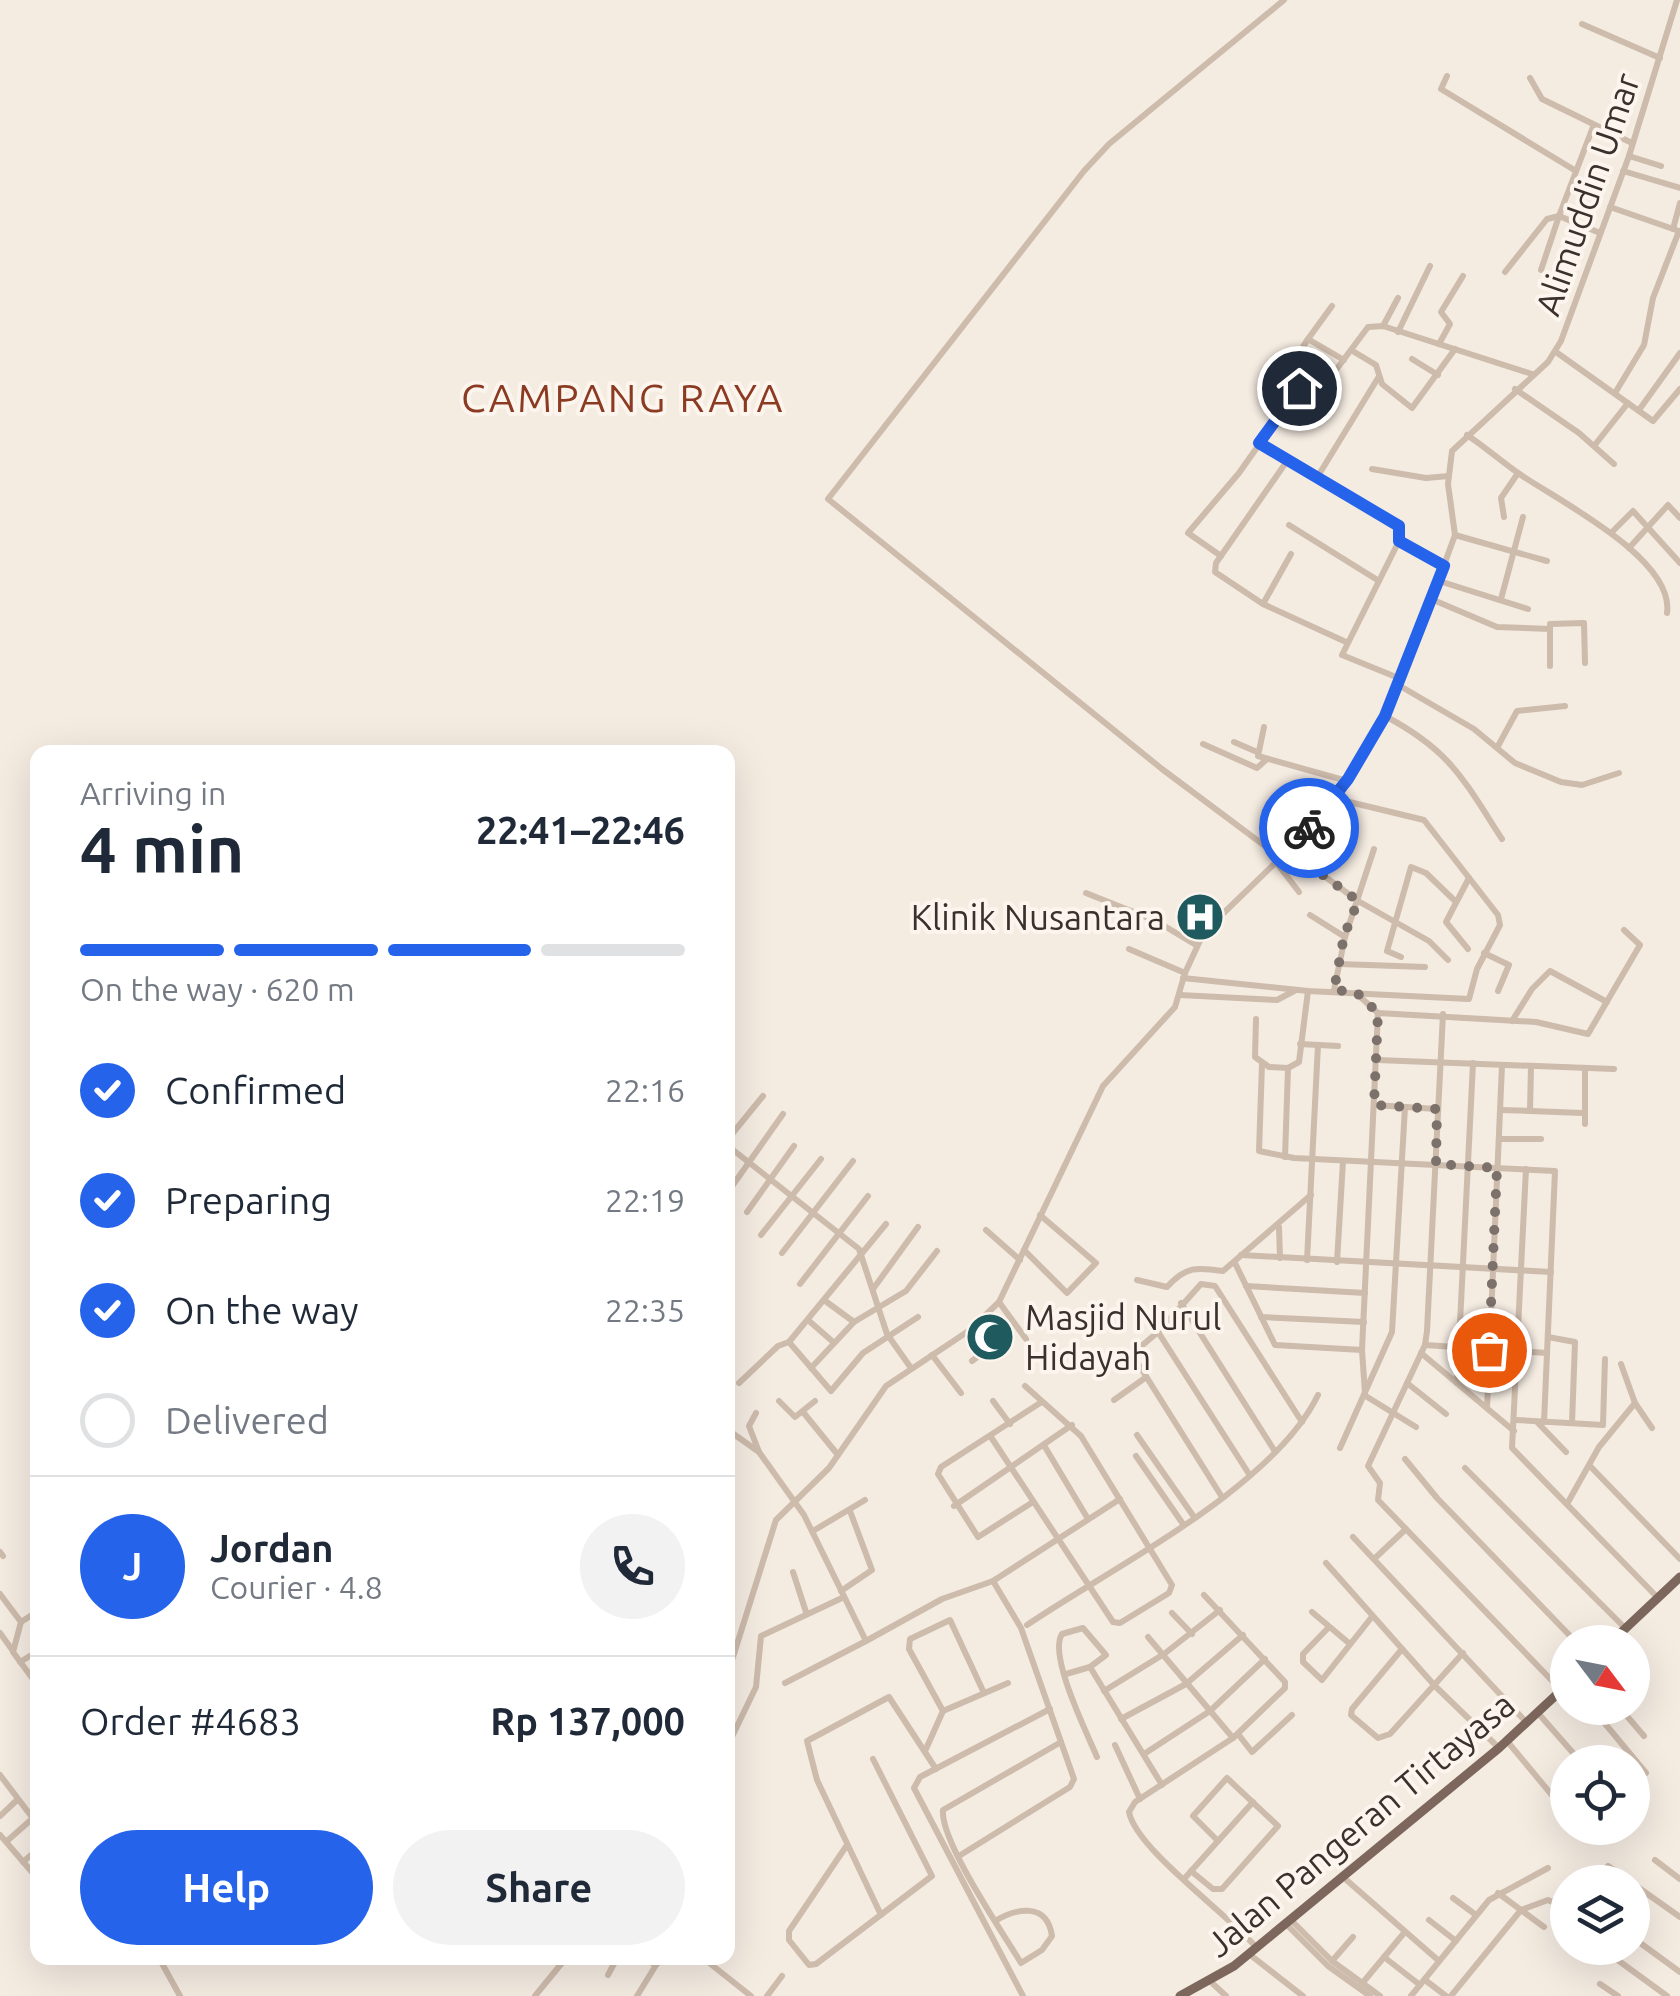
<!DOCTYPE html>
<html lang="en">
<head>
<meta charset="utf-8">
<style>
  body { margin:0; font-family:Ubuntu,sans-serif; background:#f2f2f3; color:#1f2937; height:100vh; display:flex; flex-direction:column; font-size:38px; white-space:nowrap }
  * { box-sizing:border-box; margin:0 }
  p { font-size:32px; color:#747a83 }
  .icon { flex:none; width:55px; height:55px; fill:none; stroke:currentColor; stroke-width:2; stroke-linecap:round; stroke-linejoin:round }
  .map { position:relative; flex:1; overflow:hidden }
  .details { position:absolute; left:30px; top:745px; width:705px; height:1220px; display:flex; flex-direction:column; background:#fff; border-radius:20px; box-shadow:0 10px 40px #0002 }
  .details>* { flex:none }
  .needle { width:65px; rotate:122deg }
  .controls { position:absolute; left:1550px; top:1625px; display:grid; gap:20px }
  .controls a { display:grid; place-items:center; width:100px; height:100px; border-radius:50%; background:#fff; box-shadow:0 10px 40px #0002; font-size:50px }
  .pin { position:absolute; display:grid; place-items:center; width:85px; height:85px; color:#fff; margin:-42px; border:5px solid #fff; border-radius:50%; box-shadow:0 2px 10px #0007 }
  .courier { position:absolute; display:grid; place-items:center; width:100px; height:100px; margin:-50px; border:8px solid #2563eb; border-radius:50%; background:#fff; color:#222; box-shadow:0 2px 12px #0007 }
  .head em { font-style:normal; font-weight:600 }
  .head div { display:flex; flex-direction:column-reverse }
  .head { display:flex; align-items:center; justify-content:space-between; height:170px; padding:0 50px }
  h1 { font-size:65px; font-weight:600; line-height:75px }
  .bar { display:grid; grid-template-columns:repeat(4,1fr); gap:15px 10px; align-content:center; height:120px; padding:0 50px }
  .bar i { height:12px; border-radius:8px; background:#e0e1e3 }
  .bar .selected { background:#2563eb }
  .bar p { grid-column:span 4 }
  .line { display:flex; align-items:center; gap:25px; padding:0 50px; border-top:2px solid #e0e1e3 }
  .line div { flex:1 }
  .round { display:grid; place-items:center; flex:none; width:105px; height:105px; border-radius:52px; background:#f2f2f3 }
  ol { padding:0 50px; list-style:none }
  li { display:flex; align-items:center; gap:30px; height:110px }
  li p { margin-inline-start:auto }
  li .icon { padding:10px; border-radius:50%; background:#2563eb; color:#fff; stroke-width:4 }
  li:last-child { color:#747a83 }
  li i { width:55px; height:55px; border:5px solid #e0e1e3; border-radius:50% }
  .action { display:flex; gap:20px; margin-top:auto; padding:20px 50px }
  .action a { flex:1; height:115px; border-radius:60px; background:#2563eb; color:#fff; font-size:40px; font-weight:600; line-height:115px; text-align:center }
  .action a+a { background:#f2f2f3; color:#1f2937 }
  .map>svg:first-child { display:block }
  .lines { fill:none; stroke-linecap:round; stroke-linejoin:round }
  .minor { stroke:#cdbbac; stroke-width:6 }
  .major { stroke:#7d675c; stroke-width:9 }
  .done { stroke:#7c716b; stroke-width:10; stroke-dasharray:0 18 }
  .route { stroke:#2563eb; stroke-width:12 }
  .labels { text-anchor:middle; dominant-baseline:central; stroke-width:8; stroke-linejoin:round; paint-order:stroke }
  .street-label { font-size:35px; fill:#3b302b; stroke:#fbf5ee }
  .poi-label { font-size:35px; fill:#3b302b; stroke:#fbf5ee; text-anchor:end }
  .quarter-label { font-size:40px; letter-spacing:2.5px; fill:#8c3b22; stroke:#fbf5ee }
</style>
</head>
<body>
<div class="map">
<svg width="1680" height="1996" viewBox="0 0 1680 1996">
  <rect width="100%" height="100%" fill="#f4ebe1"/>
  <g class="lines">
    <g class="minor">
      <path d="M1582 24 1660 58"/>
      <path d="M1447 76 1441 89 1576 171"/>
      <path d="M1530 78 1542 99 1632 143"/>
      <path d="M1593 127 1559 216 1600 233"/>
      <path d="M1629 156 1661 166"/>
      <path d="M1623 171 1680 188"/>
      <path d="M1610 207 1679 231"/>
      <path d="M1673 229 1680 203"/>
      <path d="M1541 270 1559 216"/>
      <path d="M1505 272 1547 219 1559 216"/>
      <path d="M1383 326 1398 298"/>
      <path d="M1398 332 1430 266"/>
      <path d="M1308 339 1332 306"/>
      <path d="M1439 344 1450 324 1441 312 1463 276"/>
      <path d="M1351 350 1376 365 1382 384 1412 408 1455 349"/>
      <path d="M1556 352 1653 421 1680 389"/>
      <path d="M1412 359 1438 375"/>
      <path d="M1293 364 1327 382"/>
      <path d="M1288 370 1308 339 1344 360"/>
      <path d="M1515 389 1579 433 1614 464"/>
      <path d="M1615 393 1644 345 1653 298 1679 231"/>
      <path d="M1639 410 1680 353"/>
      <path d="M1467 435C1485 447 1501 461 1518 473 1555 499 1675 558 1667 613"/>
      <path d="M1259 443 1399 526V541L1444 566"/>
      <path d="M1594 446 1628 403"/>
      <path d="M1287 461 1216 563 1215 572 1263 604 1346 642"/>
      <path d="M1372 469 1426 478 1449 476"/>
      <path d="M1318 476 1378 378"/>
      <path d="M1504 517 1501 498 1518 473"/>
      <path d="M1289 525 1379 581"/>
      <path d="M1612 532 1633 511 1680 563"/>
      <path d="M1455 535 1547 561"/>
      <path d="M1399 541 1342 655 1401 679"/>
      <path d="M1629 548 1668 505 1680 518"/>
      <path d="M1221 556 1188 533 1239 473 1299 388 1318 394 1368 327 1383 326 1532 374"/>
      <path d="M1439 581 1528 609"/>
      <path d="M1431 599 1497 627 1550 629"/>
      <path d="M1501 599 1523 517"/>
      <path d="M1263 604 1291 554"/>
      <path d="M1550 666V624L1584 623 1585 663"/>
      <path d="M1400 686 1474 729 1515 763 1561 782 1582 785 1619 773"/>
      <path d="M1385 716C1451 751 1463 779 1502 839"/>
      <path d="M1264 727 1258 756 1347 781"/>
      <path d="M1234 742 1257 752"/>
      <path d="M1203 744 1257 768 1267 759"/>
      <path d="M1498 746 1517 711 1565 706"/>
      <path d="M1289 850 1358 901 1429 941 1448 960"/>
      <path d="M1281 858 1162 769 828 499 1084 171 1109 144 1284 0"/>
      <path d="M1276 862 1299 892"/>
      <path d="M1086 893 1156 921 1196 945"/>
      <path d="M1310 915 1345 937"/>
      <path d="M1129 949 1185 973"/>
      <path d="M1468 949 1446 922 1469 878"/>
      <path d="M1484 953 1509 965 1498 991"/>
      <path d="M1401 957 1387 951 1411 867 1426 873 1454 900"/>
      <path d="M1339 964 1425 967"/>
      <path d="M1183 978 1308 991 1469 999 1477 969 1500 925 1498 915 1424 820 1333 798"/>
      <path d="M1334 990 1345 937 1374 849"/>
      <path d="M1356 993 1378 1013 1536 1022 1588 1034 1640 945 1624 930"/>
      <path d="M1180 995 1277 1000 1296 990"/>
      <path d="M1443 1014 1427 1331 1425 1345 1368 1466 1380 1483 1378 1500 1561 1690"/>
      <path d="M1256 1019 1255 1057 1269 1067 1288 1068"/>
      <path d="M1512 1021 1532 989 1550 971 1607 1002"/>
      <path d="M1300 1044 1338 1046"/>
      <path d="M1377 1060 1614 1069"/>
      <path d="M1262 1064 1259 1151 1294 1158 1555 1171 1544 1422"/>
      <path d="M1288 1068 1299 1062 1308 991"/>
      <path d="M728 1094 729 1091"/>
      <path d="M1374 1105 1437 1109"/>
      <path d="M1501 1110 1530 1111 1531 1066"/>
      <path d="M1530 1111 1583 1113"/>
      <path d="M1585 1124V1068"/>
      <path d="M728 1139 763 1096"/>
      <path d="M1499 1139H1541"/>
      <path d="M728 1146 859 1249 887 1334 911 1368"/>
      <path d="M1285 1157 1288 1068"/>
      <path d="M1526 1169 1512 1448 1658 1598"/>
      <path d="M728 1192 783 1114"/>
      <path d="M747 1212 794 1146"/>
      <path d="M886 1224 789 1342 831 1391 863 1353 918 1317"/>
      <path d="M1279 1227 1280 1258"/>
      <path d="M986 1230 1020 1260"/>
      <path d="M761 1235 821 1159"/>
      <path d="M1024 1250 1067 1293 1096 1263 1040 1215"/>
      <path d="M782 1253 853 1161"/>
      <path d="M1241 1255 1551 1272"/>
      <path d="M1307 1260 1318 1045"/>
      <path d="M1337 1262 1343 1161"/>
      <path d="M1235 1263 1275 1345 1362 1350"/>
      <path d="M1137 1280 1167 1287C1186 1266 1197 1267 1223 1271L1311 1195"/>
      <path d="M800 1284 868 1196"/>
      <path d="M1246 1286 1365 1293"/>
      <path d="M873 1289 918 1227"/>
      <path d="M824 1300 854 1322"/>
      <path d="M999 1302 1026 1339"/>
      <path d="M1181 1303 1274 1450"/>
      <path d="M1261 1317 1364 1322"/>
      <path d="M808 1320 832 1341"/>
      <path d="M1158 1332 1249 1474"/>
      <path d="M1548 1337 1575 1342 1572 1423"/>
      <path d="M1425 1345 1547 1353"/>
      <path d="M1421 1353 1514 1431"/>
      <path d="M932 1355 961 1393"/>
      <path d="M972 1361 998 1341 985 1319"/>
      <path d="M1621 1364 1635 1403 1652 1428"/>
      <path d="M811 1368 854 1322 906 1291 937 1251"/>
      <path d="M739 1383 778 1346 789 1342"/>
      <path d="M1407 1383 1446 1414"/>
      <path d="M1457 1383 1473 1063"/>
      <path d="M1365 1393 1362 1350 1378 1013"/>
      <path d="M1364 1395 1416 1427"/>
      <path d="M1114 1400 1145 1378"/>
      <path d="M779 1401 795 1417 815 1401"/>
      <path d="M993 1401 1010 1424"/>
      <path d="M1487 1408 1502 1065"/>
      <path d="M803 1412 838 1455"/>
      <path d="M756 1413 749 1426 759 1452"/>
      <path d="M1516 1420 1603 1425 1605 1359"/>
      <path d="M1538 1423 1566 1452"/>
      <path d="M728 1430 759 1452 804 1515 866 1641 942 1599 993 1581 1120 1499"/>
      <path d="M1137 1435 1194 1517"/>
      <path d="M991 1437 1113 1622 1120 1623 1169 1593 1172 1585 1081 1436 1025 1386"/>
      <path d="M1045 1447 1088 1519"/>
      <path d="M1340 1448 1392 1332 1405 1107"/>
      <path d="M1136 1456 1183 1524"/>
      <path d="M1405 1459 1437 1498 1576 1642"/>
      <path d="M1590 1466 1680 1559"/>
      <path d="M1465 1468 1626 1629"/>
      <path d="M1222 1497 1132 1354 1158 1332 1201 1284 1215 1286 1302 1422"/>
      <path d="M1033 1502 978 1537 938 1474 941 1467 1040 1403"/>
      <path d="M1567 1504 1599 1447 1635 1403"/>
      <path d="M954 1506 1072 1425"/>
      <path d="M813 1531 865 1500"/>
      <path d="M1353 1537 1526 1722"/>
      <path d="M0 1552 3 1556"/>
      <path d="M1374 1559 1406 1529"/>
      <path d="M1326 1563 1435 1686 1499 1748"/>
      <path d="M793 1572 806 1612"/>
      <path d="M841 1591 872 1570 850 1511"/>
      <path d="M0 1594 21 1622 13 1652 38 1686"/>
      <path d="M1204 1595 1285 1682V1688L1233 1738 1135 1802 1129 1812C1136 1849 1228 1914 1257 1948"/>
      <path d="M1312 1612 1350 1644"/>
      <path d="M1172 1613 1192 1634"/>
      <path d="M21 1622 38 1611"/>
      <path d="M1027 1625C1111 1568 1273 1488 1318 1395"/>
      <path d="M1329 1627 1303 1654V1662L1322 1680 1371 1618"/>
      <path d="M0 1633 13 1651"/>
      <path d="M1148 1637 1233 1738"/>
      <path d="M1402 1649 1352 1709 1351 1715 1378 1738 1390 1734 1463 1653"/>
      <path d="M20 1662 38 1651"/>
      <path d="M1090 1667 1162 1785"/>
      <path d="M728 1673 776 1520 829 1468 886 1386 970 1330 999 1302 1103 1086 1175 1007 1185 973 1204 932 1301 838 1348 779 1400 686 1455 535 1448 484 1452 451 1548 362 1561 341 1629 156 1677 0"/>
      <path d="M1066 1674 1090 1667 1106 1655 1083 1628 1062 1634C1048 1655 1087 1733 1097 1757"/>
      <path d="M785 1683 866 1641"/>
      <path d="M1104 1691 1164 1654 1220 1610"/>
      <path d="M984 1693 950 1620 910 1639 909 1649 943 1711 1008 1683"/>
      <path d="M1592 1708 1646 1773"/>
      <path d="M1620 1708 1644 1736"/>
      <path d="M1538 1713 1581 1762"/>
      <path d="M1121 1719 1186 1684 1243 1635"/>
      <path d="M1238 1734 1252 1752 1292 1715"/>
      <path d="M1507 1741 1566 1812"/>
      <path d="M728 1745 756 1687 761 1636 842 1598"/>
      <path d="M1115 1745 1140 1799"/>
      <path d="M926 1749 943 1711"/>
      <path d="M1144 1754 1210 1711 1265 1659"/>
      <path d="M0 1775 38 1825"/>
      <path d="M0 1816 17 1800"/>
      <path d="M0 1835 38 1879"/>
      <path d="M7 1841 32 1819"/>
      <path d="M847 1845 789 1931V1940L809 1965 816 1964 932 1876 873 1759"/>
      <path d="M959 1856 1070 1787 1074 1779 1021 1628 993 1581"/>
      <path d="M1655 1860 1680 1879"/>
      <path d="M23 1862 38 1849"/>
      <path d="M1608 1866 1632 1882"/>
      <path d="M1191 1871 1213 1889H1222L1278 1826 1227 1778 1193 1816 1218 1841"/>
      <path d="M1343 1877 1439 1961"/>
      <path d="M1184 1879 1253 1802"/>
      <path d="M1632 1883 1680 1917"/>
      <path d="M1498 1893 1544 1927"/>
      <path d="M1453 1898 1476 1915"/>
      <path d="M881 1915 817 1780 807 1741 889 1697 936 1769"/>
      <path d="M1291 1920 1332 1961 1380 1996"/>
      <path d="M1429 1920 1456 1941"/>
      <path d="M995 1921C1017 1908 1047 1902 1052 1936L1042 1950 1021 1963C1003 1933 940 1841 943 1810L1061 1742"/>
      <path d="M1286 1924 1328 1966 1370 1996"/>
      <path d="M1632 1937 1680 1972"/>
      <path d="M1608 1953 1667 1996"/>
      <path d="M1249 1954 1303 1996"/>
      <path d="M1384 1957 1420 1985"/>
      <path d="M159 1958 180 1996"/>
      <path d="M643 1958 656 1965 663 1958"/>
      <path d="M703 1958 751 1996"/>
      <path d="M1332 1961 1353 1937"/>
      <path d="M608 1975 617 1958"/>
      <path d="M1425 1980 1446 1996"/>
      <path d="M1211 1982 1226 1996"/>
      <path d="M1600 1984 1618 1996"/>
      <path d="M1360 1986 1404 1933"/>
      <path d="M535 1996 566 1958"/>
      <path d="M637 1996 656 1965"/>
      <path d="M767 1996 782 1976"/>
      <path d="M1023 1996 914 1788 920 1777 1050 1709"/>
      <path d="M1411 1996 1489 1900 1548 1868"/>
      <path d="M1451 1996 1521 1910 1548 1900 1568 1909"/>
    </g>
    <g class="major">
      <path d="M1611 1642 1680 1577"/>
      <path d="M1180 1996 1234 1966 1499 1748 1568 1684"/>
    </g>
  </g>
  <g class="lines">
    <path class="done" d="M1309 828 1289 850 1358 901 1344 936 1334 990 1356 992 1378 1013 1374 1105 1437 1109 1436 1164 1497 1168 1489 1350"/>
    <path class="route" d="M1299 388 1259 443 1399 526V541L1444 566 1385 716 1348 779 1309 828"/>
  </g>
  <defs>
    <g id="hospital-disc" transform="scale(2.5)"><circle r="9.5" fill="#1f5a5e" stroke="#fbf5ee"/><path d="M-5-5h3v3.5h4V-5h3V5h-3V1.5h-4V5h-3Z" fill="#fff"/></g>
    <g id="mosque-disc" transform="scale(2.5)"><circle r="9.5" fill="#1f5a5e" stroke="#fbf5ee"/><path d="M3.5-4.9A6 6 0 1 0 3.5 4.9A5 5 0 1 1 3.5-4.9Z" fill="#fff"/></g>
  </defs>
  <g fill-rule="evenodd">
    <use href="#hospital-disc" x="1200" y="917"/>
    <use href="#mosque-disc" x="990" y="1337"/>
  </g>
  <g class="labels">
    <g class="street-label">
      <text transform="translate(1587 194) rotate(-71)">Alimuddin Umar</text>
      <text transform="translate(1360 1824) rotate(-40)">Jalan Pangeran Tirtayasa</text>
    </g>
    <g class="poi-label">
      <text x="1165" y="917">Klinik Nusantara</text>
      <text x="1025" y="1317" text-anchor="start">Masjid Nurul<tspan x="1025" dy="40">Hidayah</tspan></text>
    </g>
    <g class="quarter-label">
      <text x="623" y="397">CAMPANG RAYA</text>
    </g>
  </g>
</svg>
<div class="controls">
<a><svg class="needle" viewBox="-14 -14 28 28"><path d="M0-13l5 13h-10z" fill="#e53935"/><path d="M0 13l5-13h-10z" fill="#747a83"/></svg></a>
<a><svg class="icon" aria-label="locate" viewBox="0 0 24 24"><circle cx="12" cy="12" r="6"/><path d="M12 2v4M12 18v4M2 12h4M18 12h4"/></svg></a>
<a><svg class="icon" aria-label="layers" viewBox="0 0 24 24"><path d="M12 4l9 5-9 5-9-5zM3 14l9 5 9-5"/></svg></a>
</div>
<div class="pin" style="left:1489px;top:1350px;background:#ea580c"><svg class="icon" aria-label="bag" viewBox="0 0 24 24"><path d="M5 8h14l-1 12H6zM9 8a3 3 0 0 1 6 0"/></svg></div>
<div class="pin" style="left:1299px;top:388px;background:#1f2937"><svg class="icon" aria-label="home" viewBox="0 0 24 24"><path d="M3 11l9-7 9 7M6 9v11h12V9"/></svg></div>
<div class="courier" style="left:1309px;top:828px"><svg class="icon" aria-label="bike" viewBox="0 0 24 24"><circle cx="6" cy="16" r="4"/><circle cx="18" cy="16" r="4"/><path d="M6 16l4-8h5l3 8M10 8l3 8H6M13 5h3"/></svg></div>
<section class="details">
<div class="head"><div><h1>4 min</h1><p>Arriving in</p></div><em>22:41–22:46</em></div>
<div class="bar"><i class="selected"></i><i class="selected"></i><i class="selected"></i><i></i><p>On the way · 620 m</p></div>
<ol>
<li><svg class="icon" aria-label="check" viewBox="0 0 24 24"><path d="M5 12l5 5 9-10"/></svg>Confirmed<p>22:16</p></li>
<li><svg class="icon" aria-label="check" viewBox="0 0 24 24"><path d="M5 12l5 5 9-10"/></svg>Preparing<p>22:19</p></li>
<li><svg class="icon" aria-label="check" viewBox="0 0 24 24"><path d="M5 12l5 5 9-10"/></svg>On the way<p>22:35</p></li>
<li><i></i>Delivered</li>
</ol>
<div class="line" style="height:180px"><b class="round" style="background:#2563eb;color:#fff">J</b><div><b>Jordan</b><p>Courier · 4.8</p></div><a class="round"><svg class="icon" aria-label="phone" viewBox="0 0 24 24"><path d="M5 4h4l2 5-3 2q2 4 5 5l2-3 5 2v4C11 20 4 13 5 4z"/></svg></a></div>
<div class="line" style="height:130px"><div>Order #4683</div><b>Rp 137,000</b></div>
<div class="action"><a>Help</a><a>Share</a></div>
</section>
</div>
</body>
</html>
